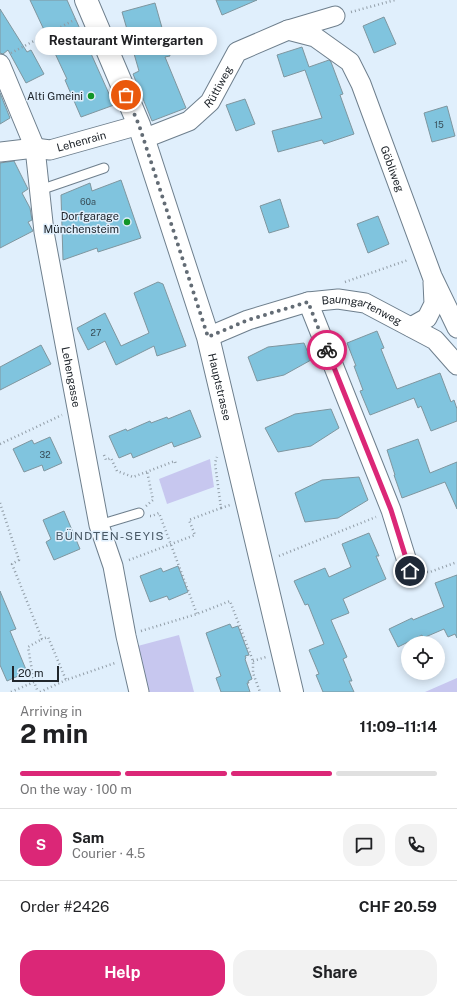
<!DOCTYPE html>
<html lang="en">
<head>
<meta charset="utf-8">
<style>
  body { margin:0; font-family:"Public Sans",sans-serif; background:#f2f2f2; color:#202124; height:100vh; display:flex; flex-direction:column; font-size:15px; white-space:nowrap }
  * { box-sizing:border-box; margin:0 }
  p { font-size:13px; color:#757577 }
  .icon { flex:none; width:22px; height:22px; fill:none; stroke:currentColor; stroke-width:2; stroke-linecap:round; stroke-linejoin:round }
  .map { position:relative; height:692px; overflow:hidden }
  .sheet { display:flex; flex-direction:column; background:#fff; flex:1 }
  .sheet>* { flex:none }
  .buttons { position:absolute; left:401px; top:636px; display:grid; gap:8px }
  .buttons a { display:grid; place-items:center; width:44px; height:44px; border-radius:50%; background:#fff; box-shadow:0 2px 10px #0003; font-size:20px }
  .scale { position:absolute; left:12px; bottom:10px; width:47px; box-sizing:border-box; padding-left:4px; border:2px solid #20262c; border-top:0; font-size:11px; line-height:14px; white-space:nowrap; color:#20262c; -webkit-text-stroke:3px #e0effc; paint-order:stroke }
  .pin { position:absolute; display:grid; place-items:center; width:34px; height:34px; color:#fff; margin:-17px; border:2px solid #fff; border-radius:50%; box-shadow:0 1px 4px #0007 }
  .courier { position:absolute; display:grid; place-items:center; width:40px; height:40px; margin:-20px; border:3px solid #db2777; border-radius:50%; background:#fff; color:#222; box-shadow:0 1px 5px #0007 }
  .bubble { position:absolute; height:28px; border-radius:14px; background:#fff; box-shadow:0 2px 10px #0003; font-size:13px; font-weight:700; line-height:28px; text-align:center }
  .overview em { font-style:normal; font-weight:700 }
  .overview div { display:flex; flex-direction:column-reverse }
  .overview { display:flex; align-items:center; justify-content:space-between; height:68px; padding:0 20px }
  h1 { font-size:26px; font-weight:700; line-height:30px }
  .bar { display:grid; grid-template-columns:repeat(4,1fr); gap:6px 4px; align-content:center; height:48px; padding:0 20px }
  .bar i { height:5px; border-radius:3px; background:#e0e0e0 }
  .bar .on { background:#db2777 }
  .bar p { grid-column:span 4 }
  .line { display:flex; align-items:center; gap:10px; padding:0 20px; border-top:1px solid #e0e0e0 }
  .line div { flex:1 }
  .round { display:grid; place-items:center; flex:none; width:42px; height:42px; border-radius:16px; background:#f2f2f2 }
  .action { display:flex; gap:8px; margin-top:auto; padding:8px 20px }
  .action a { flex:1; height:46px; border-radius:16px; background:#db2777; color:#fff; font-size:16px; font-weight:700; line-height:46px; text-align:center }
  .action a+a { background:#f2f2f2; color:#202124 }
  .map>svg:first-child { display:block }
  .green { fill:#c7c7ef }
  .building { fill:#80c4de; stroke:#7f969f }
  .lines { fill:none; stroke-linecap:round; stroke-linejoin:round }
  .service-casing { stroke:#6e7f8d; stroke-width:11 }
  .minor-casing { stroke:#6e7f8d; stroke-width:21 }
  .secondary-casing { stroke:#6e7f8d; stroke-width:24 }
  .path { stroke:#919da7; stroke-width:2.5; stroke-dasharray:1 3; stroke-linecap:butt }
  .service { stroke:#fff; stroke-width:9 }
  .minor { stroke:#fff; stroke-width:19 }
  .secondary { stroke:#fff; stroke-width:22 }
  .done { stroke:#636c75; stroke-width:4; stroke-dasharray:0 7.2 }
  .route { stroke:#db2777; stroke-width:5 }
  .poi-dot { fill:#129528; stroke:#e0effc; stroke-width:1.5 }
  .labels { text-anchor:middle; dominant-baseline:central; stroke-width:3; stroke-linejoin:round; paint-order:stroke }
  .number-label { font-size:9px; fill:#384e58 }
  .street-label { font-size:11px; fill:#20262c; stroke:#e0effc }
  .poi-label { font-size:11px; fill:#20262c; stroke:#e0effc; text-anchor:end }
  .neighbourhood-label { font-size:12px; letter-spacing:1px; fill:#485865; stroke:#e0effc }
</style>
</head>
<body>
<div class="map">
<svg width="457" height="692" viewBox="0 0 457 692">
  <rect width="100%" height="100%" fill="#e0effc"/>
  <g class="green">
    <path d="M210 459 214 487 167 504 159 479Z"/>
    <path d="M179 635 194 692H147L134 647Z"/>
    <path d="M457 678V692H425Z"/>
  </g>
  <g class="building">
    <path d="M30 0H67L114 105 81 117 65 80 67 79Z"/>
    <path d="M216 0H257L222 15Z"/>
    <path d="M155 3 170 56 165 57 186 108 152 121 133 74 139 71 122 12Z"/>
    <path d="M0 9 27 52 31 50 44 74 26 83 8 50 3 54 0 53Z"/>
    <path d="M384 17 396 44 374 53 363 26Z"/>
    <path d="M302 47 309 67 329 60 331 62 343 94 340 95 354 134 324 144 322 140 278 152 272 131 322 118 305 70 284 77 277 55Z"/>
    <path d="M0 93 10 118 0 124Z"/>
    <path d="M245 99 255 124 236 131 226 105Z"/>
    <path d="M447 106 455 136 432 142 424 113Z"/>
    <path d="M14 161 28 189 22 193 30 208 32 220 28 222 33 231 0 248V163Z"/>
    <path d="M121 180 141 238 98 252 97 248 63 260 61 195 90 183 92 191Z"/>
    <path d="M280 199 289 227 269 233 260 206Z"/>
    <path d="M378 216 389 244 368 253 357 224Z"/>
    <path d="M158 282 163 284 186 346 157 356 154 346 116 365 105 341 88 350 77 328 105 313 121 346 149 333 134 293Z"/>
    <path d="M377 331 384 348 381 349 397 389 440 373 451 402 454 400 457 409V421L431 431 421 406 418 408 414 398 370 415 360 391 363 390 354 366H356L347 343Z"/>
    <path d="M304 343 311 360 284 375 257 381 248 357 268 347Z"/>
    <path d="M41 345 51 364 0 390V367Z"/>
    <path d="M331 409 339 428 311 446 278 452 265 428 295 414Z"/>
    <path d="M190 410 201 437 174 447 172 442 133 458 131 453 119 458 109 436 126 429 127 431 150 421 151 423 167 417 168 419Z"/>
    <path d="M50 437 62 463 44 471 42 465 24 472 13 449 32 440 34 444Z"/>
    <path d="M418 439 430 473 457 462V509L445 482 402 498 394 475H395L387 450Z"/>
    <path d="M359 477 368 500 338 518 305 522 295 493 322 480Z"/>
    <path d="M64 511 80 549 54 560 46 542 51 539 43 520Z"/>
    <path d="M369 533 379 556H376L386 579 343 599 349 613 331 620 347 657 343 659 352 681H349L354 692H323L316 675 319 674 309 650 324 644 308 604 305 605 294 581 325 568 329 577 351 567 342 544Z"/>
    <path d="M178 566 188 592 169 600 167 596 150 602 140 576 161 568 163 572Z"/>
    <path d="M457 575V638L455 634 448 637 444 629 423 638 422 635 398 647 389 629 412 618 413 620 444 607 435 583Z"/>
    <path d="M0 591 16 629 10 631 27 672 7 681 0 665Z"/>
    <path d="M230 624 232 628 238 626 249 655 245 656 246 658 245 659 252 679 248 681 249 683H247L250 692H221L216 678 221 676 206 633Z"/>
  </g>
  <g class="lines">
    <g class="service-casing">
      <g id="service">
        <path d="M40 190 104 168"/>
        <path d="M99 525 139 513"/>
      </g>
    </g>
    <g class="minor-casing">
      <g id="minor">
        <path id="s1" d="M288 30 315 37 350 62 361 84 432 276 457 328"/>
        <path id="s2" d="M0 64 35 148 44 232 99 525 113 566 126 636 139 692"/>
        <path id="s3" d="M143 139 189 121 210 102 237 52 288 30 335 16"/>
        <path id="s4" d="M0 152 35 148 50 150 139 125"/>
        <path d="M308 302 391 510 410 571"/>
        <path d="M411 327 427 318 434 304 433 282"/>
        <path id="s5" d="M208 337 248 320 308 302 338 299 365 303 435 340 457 365"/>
      </g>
    </g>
    <g class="secondary-casing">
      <g id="secondary">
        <path id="s6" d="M86 0 139 125 208 337 292 692"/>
      </g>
    </g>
    <g class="path">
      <path d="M351 12 395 0"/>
      <path d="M11 53 76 19"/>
      <path d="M345 282 408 260"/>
      <path d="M0 444 62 415"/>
      <path d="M104 455 106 460 111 458 117 471 133 477 175 461 176 465"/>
      <path d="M0 503 19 560 12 564 42 639 48 637 66 680 115 663"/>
      <path d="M146 506 153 500 147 471"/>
      <path d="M221 508 230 505"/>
      <path d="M150 516H152L159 513 197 614"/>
      <path d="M279 556 376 517"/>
      <path d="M129 560 195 535 189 520 221 508 215 463 217 457"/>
      <path d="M427 572H430L457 562"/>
      <path d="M141 631 197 614 230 601 253 661V673L260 692"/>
      <path d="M253 661 266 657"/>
      <path d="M34 682 28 647 42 639"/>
      <path d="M11 692 34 682 38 692"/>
      <path d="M40 692 66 680"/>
    </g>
    <use href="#service" class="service"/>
    <use href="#minor" class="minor"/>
    <use href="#secondary" class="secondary"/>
  </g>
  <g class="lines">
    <path class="done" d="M126 95 139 125 208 337 248 320 308 302 327 350"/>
    <path class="route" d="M327 350 391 510 410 571"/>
  </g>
  <g class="poi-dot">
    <circle cx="91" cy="96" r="4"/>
    <circle cx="127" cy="222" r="4"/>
  </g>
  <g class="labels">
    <g class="number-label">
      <text x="439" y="124">15</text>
      <text x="88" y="201">60a</text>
      <text x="96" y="332">27</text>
      <text x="45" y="454">32</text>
    </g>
    <g class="street-label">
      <text stroke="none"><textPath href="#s3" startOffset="95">Rüttiweg</textPath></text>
      <text stroke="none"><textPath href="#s4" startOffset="83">Lehenrain</textPath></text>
      <text stroke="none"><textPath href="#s1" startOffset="186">Göbliweg</textPath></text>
      <text stroke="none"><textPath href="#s5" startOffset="162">Baumgartenweg</textPath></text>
      <text stroke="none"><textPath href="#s2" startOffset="323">Lehengasse</textPath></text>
      <text stroke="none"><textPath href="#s6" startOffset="410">Hauptstrasse</textPath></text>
    </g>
    <g class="poi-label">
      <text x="83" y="96">Alti Gmeini</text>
      <text x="119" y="216">Dorfgarage<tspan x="119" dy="13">Münchensteim</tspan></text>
    </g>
    <g class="neighbourhood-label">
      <text x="110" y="536">BÜNDTEN-SEYIS</text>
    </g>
  </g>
</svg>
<div class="buttons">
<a><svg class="icon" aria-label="locate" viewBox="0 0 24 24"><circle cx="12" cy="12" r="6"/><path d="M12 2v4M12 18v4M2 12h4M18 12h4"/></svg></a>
</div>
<div class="scale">20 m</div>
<div class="pin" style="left:126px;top:95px;background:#ea580c"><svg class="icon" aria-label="bag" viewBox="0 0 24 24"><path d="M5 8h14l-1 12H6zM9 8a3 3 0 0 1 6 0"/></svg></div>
<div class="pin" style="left:410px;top:571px;background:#1f2937"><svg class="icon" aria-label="home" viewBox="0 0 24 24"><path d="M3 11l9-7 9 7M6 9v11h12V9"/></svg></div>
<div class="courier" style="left:327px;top:350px"><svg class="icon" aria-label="bike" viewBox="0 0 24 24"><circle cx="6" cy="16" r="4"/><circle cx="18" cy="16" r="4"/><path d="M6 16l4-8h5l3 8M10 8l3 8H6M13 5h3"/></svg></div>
<div class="bubble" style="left:35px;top:27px;width:182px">Restaurant Wintergarten</div>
</div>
<section class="sheet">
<div class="overview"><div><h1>2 min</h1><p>Arriving in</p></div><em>11:09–11:14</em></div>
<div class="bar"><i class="on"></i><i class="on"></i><i class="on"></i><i></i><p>On the way · 100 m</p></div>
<div class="line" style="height:72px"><b class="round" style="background:#db2777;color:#fff">S</b><div><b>Sam</b><p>Courier · 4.5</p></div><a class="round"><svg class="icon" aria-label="chat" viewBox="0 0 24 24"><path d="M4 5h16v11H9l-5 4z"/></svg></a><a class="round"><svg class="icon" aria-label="phone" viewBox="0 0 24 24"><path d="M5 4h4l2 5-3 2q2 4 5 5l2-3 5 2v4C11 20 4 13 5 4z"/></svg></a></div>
<div class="line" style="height:52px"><div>Order #2426</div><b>CHF 20.59</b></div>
<div class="action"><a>Help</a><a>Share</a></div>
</section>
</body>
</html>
